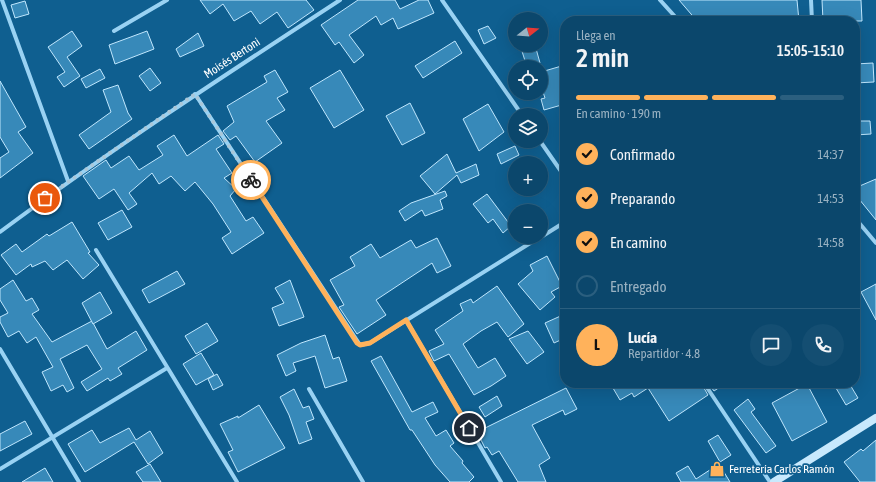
<!DOCTYPE html>
<html lang="es">
<head>
<meta charset="utf-8">
<style>
  body { margin:0; font-family:"Asap Condensed",sans-serif; background:#144e72; color:#f1f3f6; height:100vh; display:flex; flex-direction:column; font-size:15px; white-space:nowrap }
  * { box-sizing:border-box; margin:0 }
  p { font-size:13px; color:#9ab2c2 }
  .icon { flex:none; width:22px; height:22px; fill:none; stroke:currentColor; stroke-width:2; stroke-linecap:round; stroke-linejoin:round }
  .map { position:relative; flex:1; overflow:hidden }
  .drawer { position:absolute; left:560px; top:16px; width:300px; height:372px; display:flex; flex-direction:column; background:#0b476c; border-radius:16px; box-shadow:0 4px 16px #0002,0 0 0 1px #2b5f7f }
  .drawer>* { flex:none }
  .needle { width:26px; rotate:73deg }
  .controls { position:absolute; left:508px; top:12px; display:grid; gap:8px }
  .controls a { display:grid; place-items:center; width:40px; height:40px; border-radius:50%; background:#0b476c; box-shadow:0 4px 16px #0002,0 0 0 1px #2b5f7f; font-size:20px }
  .pin { position:absolute; display:grid; place-items:center; width:34px; height:34px; color:#fff; margin:-17px; border:2px solid #fff; border-radius:50%; box-shadow:0 1px 4px #0007 }
  .courier { position:absolute; display:grid; place-items:center; width:40px; height:40px; margin:-20px; border:3px solid #ffb25b; border-radius:50%; background:#fff; color:#222; box-shadow:0 1px 5px #0007 }
  .summary em { font-style:normal; font-weight:600 }
  .summary div { display:flex; flex-direction:column-reverse }
  .summary { display:flex; align-items:center; justify-content:space-between; height:68px; padding:0 16px }
  h1 { font-size:26px; font-weight:600; line-height:30px }
  .bar { display:grid; grid-template-columns:repeat(4,1fr); gap:6px 4px; align-content:center; height:48px; padding:0 16px }
  .bar i { height:5px; border-radius:3px; background:#2b5f7f }
  .bar .current { background:#ffb25b }
  .bar p { grid-column:span 4 }
  .line { display:flex; align-items:center; gap:10px; padding:0 16px; border-top:1px solid #2b5f7f }
  .line div { flex:1 }
  .round { display:grid; place-items:center; flex:none; width:42px; height:42px; border-radius:21px; background:#144e72 }
  ol { padding:0 16px; list-style:none }
  li { display:flex; align-items:center; gap:12px; height:44px }
  li p { margin-inline-start:auto }
  li .icon { padding:4px; border-radius:50%; background:#ffb25b; color:#111; stroke-width:4 }
  li:last-child { color:#9ab2c2 }
  li i { width:22px; height:22px; border:2px solid #2b5f7f; border-radius:50% }
  .map>svg:first-child { display:block }
  .building { fill:#3789b9; stroke:#c0e7fe }
  .lines { fill:none; stroke-linecap:round; stroke-linejoin:round }
  .minor { stroke:#99d2f3; stroke-width:4 }
  .secondary { stroke:#c8e9fd; stroke-width:8 }
  .done { stroke:#abc7d8; stroke-width:4; stroke-dasharray:0 7.2 }
  .route { stroke:#ffb25b; stroke-width:5 }
  .labels { text-anchor:middle; dominant-baseline:central; stroke-width:3.5; stroke-linejoin:round; paint-order:stroke }
  .street-label { font-size:12px; fill:#fff; stroke:#0f5f90 }
  .poi-label { font-size:12px; fill:#fff; stroke:#0f5f90; text-anchor:start }
</style>
</head>
<body>
<div class="map">
<svg width="876" height="482" viewBox="0 0 876 482">
  <rect width="100%" height="100%" fill="#0f5f90"/>
  <g class="building">
    <path d="M200 0H306L314 10 288 28 277 12 260 24 251 11 234 21 223 4 210 14Z"/>
    <path d="M358 0H395L400 9 419 0H428L434 13 398 29 393 18 381 25 376 16 349 35 364 55 354 63 339 42 335 45 321 25Z"/>
    <path d="M679 0H797L799 21H697Z"/>
    <path d="M822 0H861L862 21H823Z"/>
    <path d="M25 1 29 14 15 18 11 5Z"/>
    <path d="M488 26 496 38 484 44 478 30Z"/>
    <path d="M72 31 82 46 67 57 80 76 64 87 57 77 65 72 48 47Z"/>
    <path d="M147 31 154 49 115 64 109 45Z"/>
    <path d="M198 33 204 46 180 57 176 49Z"/>
    <path d="M455 41 462 53 423 78 415 66Z"/>
    <path d="M520 45H535L540 63 527 67Z"/>
    <path d="M873 63 874 82 855 83V64Z"/>
    <path d="M565 65V104L544 110 541 99 545 98 541 86V72Z"/>
    <path d="M150 68 161 83 150 91 139 76Z"/>
    <path d="M100 69 105 78 86 88 81 79Z"/>
    <path d="M275 70 288 92 277 98 285 110 266 121 282 143 255 162 236 136 230 140 223 131 234 122 227 106 267 82 264 76Z"/>
    <path d="M340 70 364 110 334 128 310 88Z"/>
    <path d="M0 81 26 127 18 132 33 153 0 178V158L9 152 0 137Z"/>
    <path d="M118 85 128 113 132 119 89 149 79 135 111 112 103 90Z"/>
    <path d="M410 103 425 133 402 145 386 116Z"/>
    <path d="M488 104 504 132 479 151 463 119Z"/>
    <path d="M855 121H870L871 134 855 135Z"/>
    <path d="M174 135 187 156 218 135 224 144 216 149 232 173 224 178 236 189 230 196 246 221 253 217 264 233 232 254 222 238 231 232 213 204 195 182 185 191 171 176 159 184 152 173 129 193 137 204 128 210 114 189 99 199 83 176 106 160 111 168 129 156 139 170 163 155 157 146Z"/>
    <path d="M515 146 519 155 501 164 497 154Z"/>
    <path d="M447 154 456 173 476 164 479 175 461 183 457 175 435 194 420 176Z"/>
    <path d="M876 179V220L855 194V188Z"/>
    <path d="M445 191 447 196 440 200 443 209 425 216 422 210 405 221 399 211 411 203Z"/>
    <path d="M487 194 511 226 503 233 493 219 488 223 473 204Z"/>
    <path d="M122 210 132 227 108 240 98 223Z"/>
    <path d="M72 222 90 252 88 253 99 265 83 279 67 260 53 270 45 261 32 267 31 264 16 275 1 255 16 244 22 252 47 234 49 236Z"/>
    <path d="M437 238 451 266 437 273 432 263 376 300 386 315 357 334 339 307 344 305 330 280 355 266 350 257 371 244 380 258 411 240 416 248Z"/>
    <path d="M547 256 562 286 551 292 555 297 540 310 518 284 533 271 530 265Z"/>
    <path d="M177 271 185 284 149 303 142 290Z"/>
    <path d="M13 280 26 301 32 298 39 310 32 314 52 342 92 321 107 349 136 331 147 350 118 368 122 374 110 381 108 378 87 391 81 382 102 369 87 345 60 359 74 388 67 392 63 385 51 391 42 372 53 367 36 337 27 343 19 331 8 337 0 322V317L8 313 0 300V289Z"/>
    <path d="M290 280 304 317 279 326 272 308 284 303 275 288Z"/>
    <path d="M876 284V320L861 292Z"/>
    <path d="M497 286 524 324 508 337 497 322 481 331 463 344 478 368 495 358 506 376 491 386 474 395 449 354 434 361 429 351 444 344 435 330 463 311 460 304 471 299 473 303Z"/>
    <path d="M100 292 112 313 93 324 82 303Z"/>
    <path d="M565 314V338L554 343 545 323Z"/>
    <path d="M207 323 218 341 196 354 185 336Z"/>
    <path d="M528 331 544 352 527 364 509 339Z"/>
    <path d="M325 335 333 359 339 357 347 381 325 388 315 356 293 363 296 371 286 376 277 355 301 343Z"/>
    <path d="M201 353 214 375 196 385 183 364Z"/>
    <path d="M381 356 412 412 433 402 438 412 425 418 436 436 446 430 454 443 450 446 463 461 462 463 474 477 469 482H450L435 465 412 430H410L371 361Z"/>
    <path d="M217 374 223 385 213 390 208 379Z"/>
    <path d="M610 383H701L708 395 669 421 648 388 634 397 632 393 620 400Z"/>
    <path d="M708 383H726L714 391Z"/>
    <path d="M833 383H849L858 398 846 405Z"/>
    <path d="M807 384 827 422 792 441 772 403Z"/>
    <path d="M566 388 577 409 565 415 563 410 532 425 550 458 539 465 546 482H518L499 451 492 455 487 447 485 448 477 432Z"/>
    <path d="M294 389 303 408 309 406 314 419 306 422 312 439 299 444 289 415 280 397Z"/>
    <path d="M497 396 502 406 485 417 479 407Z"/>
    <path d="M748 399 755 409 751 412 776 446 766 453 734 410Z"/>
    <path d="M259 405 285 448 238 472 228 452 233 450 220 424 238 416V418Z"/>
    <path d="M25 421 32 434 0 451V434Z"/>
    <path d="M129 428 136 440 150 431 163 453 148 464 134 442 85 472 68 444 92 430 100 443Z"/>
    <path d="M718 435 731 455 720 462 708 441Z"/>
    <path d="M876 440V482H860L844 462 861 449 863 451Z"/>
    <path d="M150 464 161 482H143L136 472Z"/>
    <path d="M719 464 730 482H681L676 473 688 466 696 479Z"/>
    <path d="M45 468 53 482H22Z"/>
  </g>
  <g class="lines">
    <g class="minor">
      <path d="M2 0 68 181"/>
      <path d="M442 0 522 115"/>
      <path d="M660 0 679 21"/>
      <path d="M811 0 812 21"/>
      <path d="M114 31 167 0"/>
      <path d="M195 94 360 345 370 343 540 237"/>
      <path d="M540 141 565 177"/>
      <path d="M855 218 876 243"/>
      <path d="M0 232C110 150 225 75 340 0"/>
      <path d="M541 237 565 222"/>
      <path d="M96 250 237 482"/>
      <path d="M406 320 501 482"/>
      <path d="M0 349 79 482"/>
      <path d="M704 383 770 482"/>
      <path d="M309 389 363 482"/>
      <path d="M0 469 167 368"/>
    </g>
    <path class="secondary" d="M774 482 876 418"/>
  </g>
  <g class="lines">
    <path class="done" d="M45 198 195 94 251 180"/>
    <path class="route" d="M251 180 357 343 360 345 370 343 406 320 469 428"/>
  </g>
  <defs>
    <g id="shop-bare" transform="scale(1.2)"><path d="M-5-2.5h2.3a2.7 3.5 0 0 1 5.4 0H5L5.5 6h-11ZM-1.5-2.5h3a1.5 2.3 0 0 0-3 0Z" fill="#ffb25b" stroke="#0f5f90" stroke-width="2.5" paint-order="stroke"/></g>
  </defs>
  <g fill-rule="evenodd">
    <use href="#shop-bare" x="717" y="469"/>
  </g>
  <g class="labels">
    <g class="street-label">
      <text transform="translate(232 58) rotate(-33)">Moisés Bertoni</text>
    </g>
    <g class="poi-label">
      <text x="729" y="469">Ferretería Carlos Ramón</text>
    </g>
  </g>
</svg>
<div class="controls">
<a><svg class="needle" viewBox="-14 -14 28 28"><path d="M0-13l5 13h-10z" fill="#e53935"/><path d="M0 13l5-13h-10z" fill="#9ab2c2"/></svg></a>
<a><svg class="icon" aria-label="locate" viewBox="0 0 24 24"><circle cx="12" cy="12" r="6"/><path d="M12 2v4M12 18v4M2 12h4M18 12h4"/></svg></a>
<a><svg class="icon" aria-label="layers" viewBox="0 0 24 24"><path d="M12 4l9 5-9 5-9-5zM3 14l9 5 9-5"/></svg></a>
<a>+</a>
<a>−</a>
</div>
<div class="pin" style="left:45px;top:198px;background:#ea580c"><svg class="icon" aria-label="bag" viewBox="0 0 24 24"><path d="M5 8h14l-1 12H6zM9 8a3 3 0 0 1 6 0"/></svg></div>
<div class="pin" style="left:469px;top:428px;background:#1f2937"><svg class="icon" aria-label="home" viewBox="0 0 24 24"><path d="M3 11l9-7 9 7M6 9v11h12V9"/></svg></div>
<div class="courier" style="left:251px;top:180px"><svg class="icon" aria-label="bike" viewBox="0 0 24 24"><circle cx="6" cy="16" r="4"/><circle cx="18" cy="16" r="4"/><path d="M6 16l4-8h5l3 8M10 8l3 8H6M13 5h3"/></svg></div>
<section class="drawer">
<div class="summary"><div><h1>2 min</h1><p>Llega en</p></div><em>15:05–15:10</em></div>
<div class="bar"><i class="current"></i><i class="current"></i><i class="current"></i><i></i><p>En camino · 190 m</p></div>
<ol>
<li><svg class="icon" aria-label="check" viewBox="0 0 24 24"><path d="M5 12l5 5 9-10"/></svg>Confirmado<p>14:37</p></li>
<li><svg class="icon" aria-label="check" viewBox="0 0 24 24"><path d="M5 12l5 5 9-10"/></svg>Preparando<p>14:53</p></li>
<li><svg class="icon" aria-label="check" viewBox="0 0 24 24"><path d="M5 12l5 5 9-10"/></svg>En camino<p>14:58</p></li>
<li><i></i>Entregado</li>
</ol>
<div class="line" style="height:72px"><b class="round" style="background:#ffb25b;color:#111">L</b><div><b>Lucía</b><p>Repartidor · 4.8</p></div><a class="round"><svg class="icon" aria-label="chat" viewBox="0 0 24 24"><path d="M4 5h16v11H9l-5 4z"/></svg></a><a class="round"><svg class="icon" aria-label="phone" viewBox="0 0 24 24"><path d="M5 4h4l2 5-3 2q2 4 5 5l2-3 5 2v4C11 20 4 13 5 4z"/></svg></a></div>
</section>
</div>
</body>
</html>
